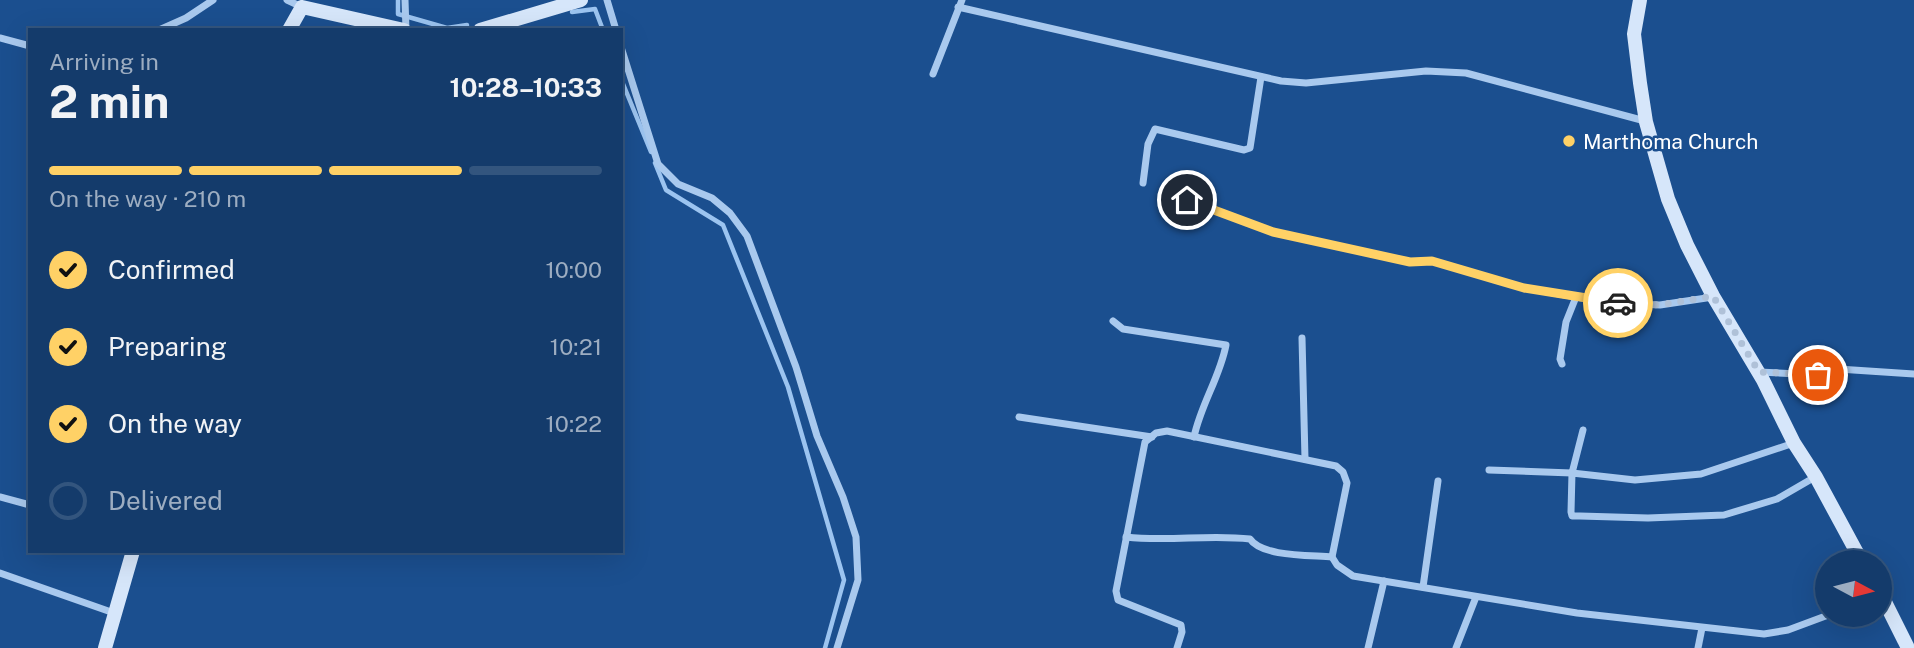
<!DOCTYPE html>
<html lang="en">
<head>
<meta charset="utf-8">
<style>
  body { margin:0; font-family:"Public Sans",sans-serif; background:#214673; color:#f1f3f6; height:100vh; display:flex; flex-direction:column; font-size:26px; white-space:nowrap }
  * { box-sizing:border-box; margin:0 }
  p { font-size:23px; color:#9dadc1 }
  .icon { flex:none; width:38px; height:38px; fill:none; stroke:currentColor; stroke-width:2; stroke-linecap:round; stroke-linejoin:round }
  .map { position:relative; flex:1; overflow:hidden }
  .side { position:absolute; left:28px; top:28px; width:595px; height:525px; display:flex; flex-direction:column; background:#143b6b; border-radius:0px; box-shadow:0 7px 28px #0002,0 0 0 2px #33557e }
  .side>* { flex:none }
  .needle { width:46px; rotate:97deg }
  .tools { position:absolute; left:1815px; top:550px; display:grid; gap:14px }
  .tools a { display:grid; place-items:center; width:77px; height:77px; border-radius:50%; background:#143b6b; box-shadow:0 7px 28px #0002,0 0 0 2px #33557e; font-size:35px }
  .pin { position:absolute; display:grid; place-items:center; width:60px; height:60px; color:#fff; margin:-30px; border:4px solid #fff; border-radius:50%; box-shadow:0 2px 7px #0007 }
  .courier { position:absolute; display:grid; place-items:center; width:70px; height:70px; margin:-35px; border:5px solid #ffd166; border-radius:50%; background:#fff; color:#222; box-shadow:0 2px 9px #0007 }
  .head em { font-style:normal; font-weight:700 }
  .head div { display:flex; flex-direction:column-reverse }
  .head { display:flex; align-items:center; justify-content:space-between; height:119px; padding:0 21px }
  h1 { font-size:46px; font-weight:700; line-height:52px }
  .bar { display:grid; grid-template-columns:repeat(4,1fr); gap:10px 7px; align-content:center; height:84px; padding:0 21px }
  .bar i { height:9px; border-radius:5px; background:#33557e }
  .bar .current { background:#ffd166 }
  .bar p { grid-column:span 4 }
  ol { padding:0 21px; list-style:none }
  li { display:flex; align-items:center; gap:21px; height:77px }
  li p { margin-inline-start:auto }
  li .icon { padding:7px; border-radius:50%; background:#ffd166; color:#111; stroke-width:4 }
  li:last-child { color:#9dadc1 }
  li i { width:38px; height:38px; border:4px solid #33557e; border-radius:50% }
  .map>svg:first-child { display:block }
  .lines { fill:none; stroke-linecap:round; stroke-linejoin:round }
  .stream { stroke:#9cc4f0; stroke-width:4.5 }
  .street { stroke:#a9c9ee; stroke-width:7 }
  .secondary { stroke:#d6e6fa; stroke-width:14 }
  .done { stroke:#afc1d8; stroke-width:7; stroke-dasharray:0 12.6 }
  .route { stroke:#ffd166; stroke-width:9 }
  .poi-dot { fill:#ffd166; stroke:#1b4f8f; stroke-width:2.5 }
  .labels { text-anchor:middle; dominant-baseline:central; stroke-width:5; stroke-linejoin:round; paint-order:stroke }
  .poi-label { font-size:21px; fill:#fff; stroke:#1b4f8f; text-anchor:start }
</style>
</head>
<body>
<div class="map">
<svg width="1914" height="648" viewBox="0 0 1914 648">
  <rect width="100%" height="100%" fill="#1b4f8f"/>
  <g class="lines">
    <g class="stream">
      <path d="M398 0V14L447 28 467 25"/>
      <path d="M572 12 595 9 603 30"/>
      <path d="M621 79 651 152"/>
      <path d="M655 163 666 190 723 225 788 387 844 580 825 648"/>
    </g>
    <g class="street">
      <path d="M287 0 302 7"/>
      <path d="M405 0 406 30"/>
      <path d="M607 0 616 30"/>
      <path d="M958 7 1281 81 1306 83 1426 71 1466 73 1645 121"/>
      <path d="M159 30 186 18 213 0"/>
      <path d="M0 38 30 46"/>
      <path d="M621 47 658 164 678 184 712 198 730 213 747 236 796 367 817 436 843 497 856 537 858 580 837 648"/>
      <path d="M933 74 962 0"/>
      <path d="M1143 183 1148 144 1155 129 1244 150 1250 148 1261 77"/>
      <path d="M1187 200 1273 232 1410 262 1432 261 1524 288 1611 303 1660 305 1713 297"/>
      <path d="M1113 321 1123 329 1226 345C1220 377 1201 404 1194 437"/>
      <path d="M1302 338 1305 459"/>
      <path d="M1562 364 1560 359 1566 322 1576 297"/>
      <path d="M1759 372 1818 375 1823 368 1914 374"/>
      <path d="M1019 417 1152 437"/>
      <path d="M1794 443 1701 474 1635 480 1572 473 1571 512 1572 516H1580L1648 518 1724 515 1777 499 1815 477"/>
      <path d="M1489 470 1572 473 1583 430"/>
      <path d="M0 497 30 505"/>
      <path d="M1126 537C1168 542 1209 534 1250 539 1262 557 1311 555 1332 557"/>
      <path d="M0 573 114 613"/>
      <path d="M1423 587 1438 481"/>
      <path d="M1177 648 1182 632 1181 625 1118 600 1116 591 1145 442 1156 433 1167 431 1336 466 1343 472 1347 483 1332 557 1337 565 1353 576 1577 613 1764 634 1788 630 1831 614"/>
      <path d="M1368 648 1384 581"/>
      <path d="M1456 648 1476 597"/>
      <path d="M1698 648 1702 628"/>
    </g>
    <g class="secondary">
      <path d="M1640 0 1634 34 1640 83 1646 122 1668 199 1687 245 1713 296 1763 380 1794 443 1816 477 1862 562"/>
      <path d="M289 30 302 7 404 30"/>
      <path d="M480 30 581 0"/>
      <path d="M1880 592 1908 648"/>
      <path d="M105 648 133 551"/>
    </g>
  </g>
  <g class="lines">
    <path class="done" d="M1618 303 1660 305 1713 296 1759 372 1818 375"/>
    <path class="route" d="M1187 200 1273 232 1410 262 1432 261 1524 288 1618 303"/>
  </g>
  <circle class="poi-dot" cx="1569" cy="141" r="7"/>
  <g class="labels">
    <g class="poi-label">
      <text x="1583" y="141">Marthoma Church</text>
    </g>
  </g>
</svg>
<div class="tools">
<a><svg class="needle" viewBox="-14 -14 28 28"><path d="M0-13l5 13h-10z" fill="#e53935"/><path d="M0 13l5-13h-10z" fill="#9dadc1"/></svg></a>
</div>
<div class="pin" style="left:1818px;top:375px;background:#ea580c"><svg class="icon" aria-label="bag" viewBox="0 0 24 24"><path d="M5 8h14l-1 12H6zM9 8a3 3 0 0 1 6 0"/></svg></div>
<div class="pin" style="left:1187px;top:200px;background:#1f2937"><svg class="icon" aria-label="home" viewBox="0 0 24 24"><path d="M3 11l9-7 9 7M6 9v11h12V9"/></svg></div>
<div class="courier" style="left:1618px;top:303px"><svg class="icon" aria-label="car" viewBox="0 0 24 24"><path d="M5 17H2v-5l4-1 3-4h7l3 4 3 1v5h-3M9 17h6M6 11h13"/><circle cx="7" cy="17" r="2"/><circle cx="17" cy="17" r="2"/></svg></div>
<section class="side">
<div class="head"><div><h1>2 min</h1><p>Arriving in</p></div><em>10:28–10:33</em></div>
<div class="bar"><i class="current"></i><i class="current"></i><i class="current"></i><i></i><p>On the way · 210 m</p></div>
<ol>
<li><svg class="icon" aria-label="check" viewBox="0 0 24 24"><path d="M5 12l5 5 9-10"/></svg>Confirmed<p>10:00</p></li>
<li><svg class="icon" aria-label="check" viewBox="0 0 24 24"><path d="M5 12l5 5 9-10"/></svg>Preparing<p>10:21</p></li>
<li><svg class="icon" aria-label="check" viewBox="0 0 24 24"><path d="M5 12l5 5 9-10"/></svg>On the way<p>10:22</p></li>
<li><i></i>Delivered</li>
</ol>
</section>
</div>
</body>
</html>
